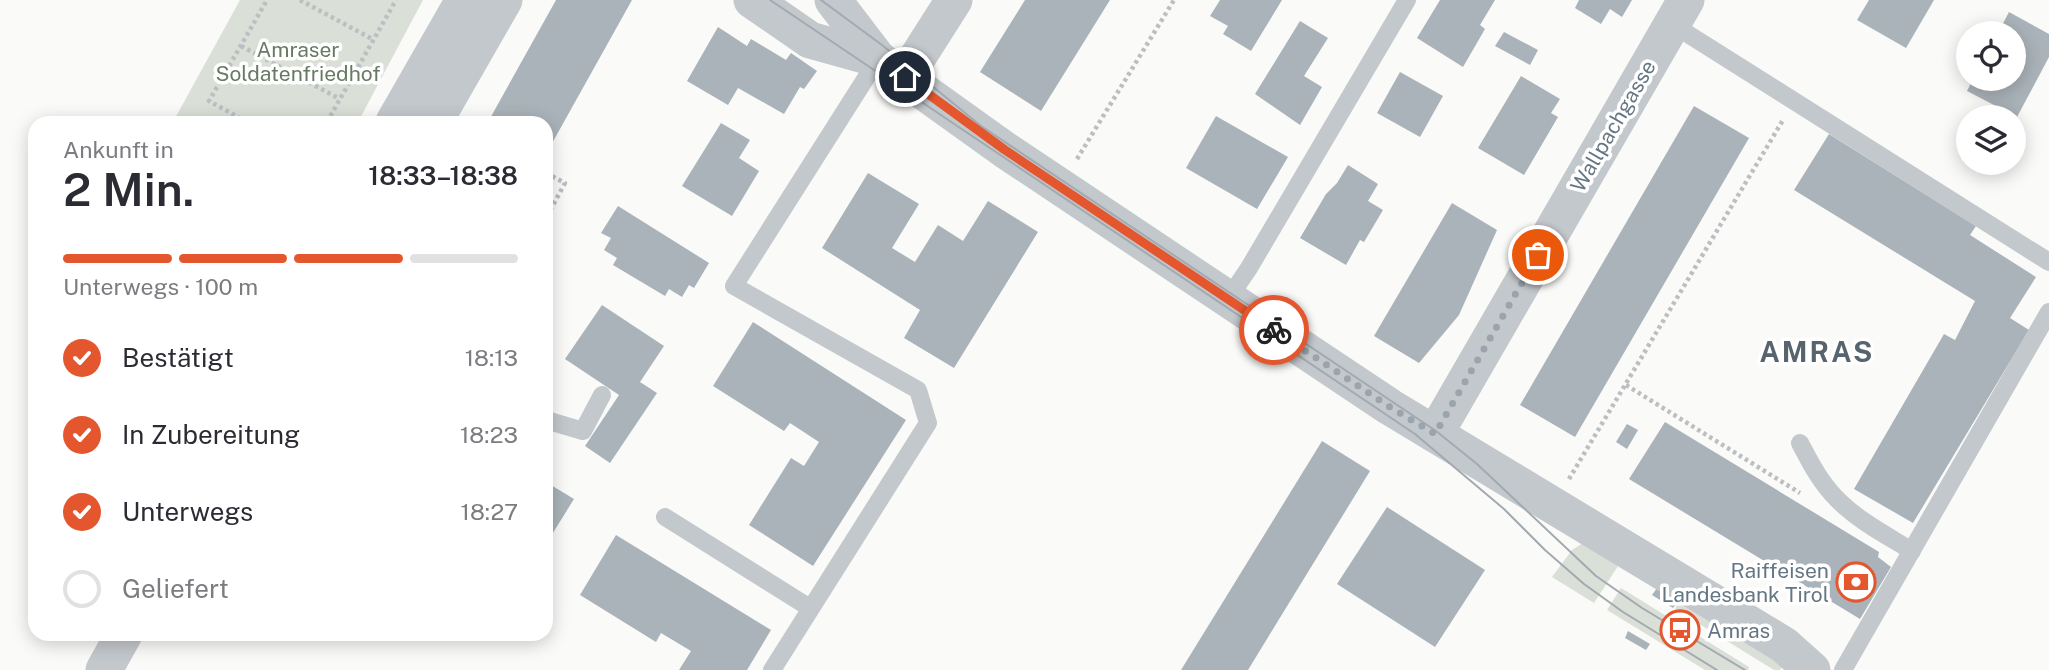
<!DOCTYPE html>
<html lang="de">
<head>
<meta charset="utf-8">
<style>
  body { margin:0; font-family:"Public Sans",sans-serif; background:#f2f2f3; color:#2b2b33; height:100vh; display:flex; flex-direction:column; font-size:26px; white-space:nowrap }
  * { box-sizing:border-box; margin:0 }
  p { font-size:23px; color:#7c7c81 }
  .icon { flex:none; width:38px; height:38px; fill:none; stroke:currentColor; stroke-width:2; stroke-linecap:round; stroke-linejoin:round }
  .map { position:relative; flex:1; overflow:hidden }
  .panel { position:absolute; left:28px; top:116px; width:525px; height:525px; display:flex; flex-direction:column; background:#fff; border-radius:21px; box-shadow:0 4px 18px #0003 }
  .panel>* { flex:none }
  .fabs { position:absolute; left:1956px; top:21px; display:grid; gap:14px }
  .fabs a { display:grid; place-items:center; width:70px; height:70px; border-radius:50%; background:#fff; box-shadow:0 4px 18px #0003; font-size:35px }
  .pin { position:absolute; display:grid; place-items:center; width:60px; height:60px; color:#fff; margin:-30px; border:4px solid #fff; border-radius:50%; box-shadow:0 2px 7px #0007 }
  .courier { position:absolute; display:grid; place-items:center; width:70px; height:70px; margin:-35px; border:5px solid #e4572e; border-radius:50%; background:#fff; color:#222; box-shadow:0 2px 9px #0007 }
  .overview em { font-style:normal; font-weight:600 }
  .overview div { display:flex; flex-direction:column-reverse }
  .overview { display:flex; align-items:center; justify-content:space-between; height:119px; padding:0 35px }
  h1 { font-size:46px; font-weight:600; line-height:52px }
  .bar { display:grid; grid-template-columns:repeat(4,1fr); gap:10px 7px; align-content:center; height:84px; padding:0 35px }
  .bar i { height:9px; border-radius:5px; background:#e1e1e2 }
  .bar .on { background:#e4572e }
  .bar p { grid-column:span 4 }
  ol { padding:0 35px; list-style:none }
  li { display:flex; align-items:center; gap:21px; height:77px }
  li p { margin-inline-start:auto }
  li .icon { padding:7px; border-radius:50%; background:#e4572e; color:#fff; stroke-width:4 }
  li:last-child { color:#7c7c81 }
  li i { width:38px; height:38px; border:4px solid #e1e1e2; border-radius:50% }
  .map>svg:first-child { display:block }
  .green { fill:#dadfd7 }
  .building { fill:#aab3b9 }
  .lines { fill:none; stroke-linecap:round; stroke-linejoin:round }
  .path { stroke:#bbbfc2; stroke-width:4.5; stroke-dasharray:3.5 3.5; stroke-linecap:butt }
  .lane { stroke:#c3c8cc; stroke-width:18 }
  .street { stroke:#c3c8cc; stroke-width:37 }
  .tram { stroke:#a2aab0; stroke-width:2 }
  .done { stroke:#99a4ac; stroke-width:7; stroke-dasharray:0 12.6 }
  .route { stroke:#e4572e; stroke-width:9 }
  .labels { text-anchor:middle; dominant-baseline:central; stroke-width:7; stroke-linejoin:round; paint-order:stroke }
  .park-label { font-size:21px; fill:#687a64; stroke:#fff }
  .street-label { font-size:21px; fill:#657683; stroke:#fff }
  .poi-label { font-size:21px; fill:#657683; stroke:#fff; text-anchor:end }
  .district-label { font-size:28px; font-weight:bold; letter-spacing:2px; fill:#57646e; stroke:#fff }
</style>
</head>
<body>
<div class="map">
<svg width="2049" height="670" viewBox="0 0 2049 670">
  <rect width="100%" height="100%" fill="#fafaf8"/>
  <g class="green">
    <path d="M240 0H423L358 122H173Z"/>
    <path d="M1586 541 1620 563 1594 603 1552 577 1572 550Z"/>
    <path d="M1621 588 1749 667 1748 670H1705L1607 610Z"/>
    <path d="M1680 599 1777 658 1782 667 1780 670H1774L1675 609Z"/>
  </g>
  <g class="building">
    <path d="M556 0H632L546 154V122H488Z"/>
    <path d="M1025 0H1110L1041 111 980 72Z"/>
    <path d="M1220 0H1282L1251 51 1223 34 1228 26 1210 16Z"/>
    <path d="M1440 0H1495L1480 25 1485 29 1463 67 1417 38Z"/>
    <path d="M1579 0H1632L1622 17 1610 9 1601 24 1575 8Z"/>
    <path d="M1869 0H1934L1906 48 1857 20Z"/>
    <path d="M2009 12 2049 34V57L2017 117 1967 91 1973 79H2014V33H1998Z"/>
    <path d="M1300 21 1328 38 1304 76 1322 87 1300 125 1255 94Z"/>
    <path d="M718 27 747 46 751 39 786 60 791 53 817 71 804 89 800 87 784 114 738 88 728 105 687 81Z"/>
    <path d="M1504 32 1538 50 1530 65 1495 46Z"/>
    <path d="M1400 72 1443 96 1420 137 1377 113Z"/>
    <path d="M1521 76 1560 99 1551 113 1558 117 1524 175 1478 148Z"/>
    <path d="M1694 106 1749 138 1575 437 1520 405Z"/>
    <path d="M1216 116 1288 157 1257 209 1186 168Z"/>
    <path d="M721 123 750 140 739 158 759 171 732 216 682 186Z"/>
    <path d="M1829 134 1976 226 1970 235 2036 277 2010 318 2029 330 1913 523 1854 489 1944 334 1955 340 1975 301 1794 190Z"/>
    <path d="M1348 165 1378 184 1368 201 1383 210 1364 242 1360 240 1346 265 1300 238 1326 194 1337 183Z"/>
    <path d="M868 173 919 204 892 248 915 262 938 225 963 241 988 201 1038 232 954 368 904 338 920 310 822 248Z"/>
    <path d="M1452 203 1497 230 1459 315 1419 363 1374 336Z"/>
    <path d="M618 206 709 263 694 288 689 285 682 297 669 289 665 296 613 265 617 258 604 250 611 238 601 233Z"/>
    <path d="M602 305 664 346 640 382 657 393 610 463 585 446 619 395 565 359Z"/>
    <path d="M753 322 906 420 813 566 749 525 791 458 804 466 819 442 790 423 784 431 713 386Z"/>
    <path d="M1665 422 1879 552 1878 557 1891 567 1860 619 1629 479Z"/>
    <path d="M1627 424 1638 430 1627 449 1616 442Z"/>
    <path d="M1322 441 1370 471 1248 670H1181Z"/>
    <path d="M546 482 574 499 546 544Z"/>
    <path d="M1387 507 1485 570 1435 647 1337 584Z"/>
    <path d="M616 535 771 630 747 670H679L691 651 661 633 656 642 580 595Z"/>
    <path d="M1657 588 1678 601 1673 608 1652 595Z"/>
    <path d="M1628 631 1650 644 1646 650 1625 638Z"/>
  </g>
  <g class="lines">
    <g class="path">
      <path d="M300 0 374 40"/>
      <path d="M241 46 340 99"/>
      <path d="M247 122 209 101 267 0"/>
      <path d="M327 122 396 0"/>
      <path d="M1077 159 1174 0"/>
      <path d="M546 173 565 183 546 218"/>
      <path d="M1626 385 1800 493"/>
      <path d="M1569 479 1783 120"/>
    </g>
    <g class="lane">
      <path d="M1672 24 2049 262"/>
      <path d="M1228 299 1249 268 1407 0"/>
      <path d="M546 420 583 431 602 395"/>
      <path d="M1800 443C1810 462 1820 482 1836 498 1857 520 1886 535 1912 551"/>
      <path d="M665 517 810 608"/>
      <path d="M772 670 928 423 918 390 734 286 878 59"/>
      <path d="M1843 670 2049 312"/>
    </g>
    <g class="street">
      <path d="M752 0 810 40 878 59 1005 150 1390 407 1784 645 1812 670"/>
      <path d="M833 0 878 59"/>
      <path d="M905 77 954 0"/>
      <path d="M394 122 464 0"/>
      <path d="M434 122 504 0"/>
      <path d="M1435 434 1686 0"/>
      <path d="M104 670 124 634"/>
    </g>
    <g class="tram">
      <path d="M770 0 1415 434 1504 509 1545 550 1584 584 1623 612 1717 670"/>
      <path d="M821 0 882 45 981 126 1436 431 1477 464 1596 576 1642 608 1745 670"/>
    </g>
  </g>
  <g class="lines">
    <path class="done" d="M1274 330 1390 407 1435 434 1538 255"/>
    <path class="route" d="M905 77 1005 150 1274 330"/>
  </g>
  <defs>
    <g id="bank-ring" transform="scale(2.0125)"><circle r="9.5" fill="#fff" stroke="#e4572e" stroke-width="1.5"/><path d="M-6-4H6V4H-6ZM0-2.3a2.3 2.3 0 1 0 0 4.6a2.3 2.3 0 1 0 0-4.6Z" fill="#e4572e"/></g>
    <g id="bus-ring" transform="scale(2.0125)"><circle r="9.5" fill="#fff" stroke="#e4572e" stroke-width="1.5"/><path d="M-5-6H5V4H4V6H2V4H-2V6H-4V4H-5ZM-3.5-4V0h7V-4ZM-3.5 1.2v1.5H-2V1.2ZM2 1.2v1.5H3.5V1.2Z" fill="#e4572e"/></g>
  </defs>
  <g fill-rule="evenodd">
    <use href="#bank-ring" x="1856" y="582"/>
    <use href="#bus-ring" x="1680" y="630"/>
  </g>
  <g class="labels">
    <g class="park-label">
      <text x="298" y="49">Amraser<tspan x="298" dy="24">Soldatenfriedhof</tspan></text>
    </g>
    <g class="street-label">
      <text transform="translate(1613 126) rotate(-60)">Wallpachgasse</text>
    </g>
    <g class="poi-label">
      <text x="1829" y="570">Raiffeisen<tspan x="1829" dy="24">Landesbank Tirol</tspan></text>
      <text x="1707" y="630" text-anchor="start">Amras</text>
    </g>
    <g class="district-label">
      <text x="1817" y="351">AMRAS</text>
    </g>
  </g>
</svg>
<div class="fabs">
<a><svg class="icon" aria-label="locate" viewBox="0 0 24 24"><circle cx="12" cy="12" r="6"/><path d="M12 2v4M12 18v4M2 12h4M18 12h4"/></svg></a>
<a><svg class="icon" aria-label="layers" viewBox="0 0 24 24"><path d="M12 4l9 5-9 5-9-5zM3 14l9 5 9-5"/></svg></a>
</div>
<div class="pin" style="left:1538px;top:255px;background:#ea580c"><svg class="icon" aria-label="bag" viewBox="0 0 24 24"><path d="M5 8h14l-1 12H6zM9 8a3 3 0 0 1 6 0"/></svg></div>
<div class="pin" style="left:905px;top:77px;background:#1f2937"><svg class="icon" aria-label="home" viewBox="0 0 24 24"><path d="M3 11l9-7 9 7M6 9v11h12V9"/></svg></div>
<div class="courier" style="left:1274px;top:330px"><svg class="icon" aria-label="bike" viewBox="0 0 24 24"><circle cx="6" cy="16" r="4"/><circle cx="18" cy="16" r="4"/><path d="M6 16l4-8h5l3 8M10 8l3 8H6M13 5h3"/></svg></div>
<section class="panel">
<div class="overview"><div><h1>2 Min.</h1><p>Ankunft in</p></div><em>18:33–18:38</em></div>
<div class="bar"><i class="on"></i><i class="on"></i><i class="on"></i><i></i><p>Unterwegs · 100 m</p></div>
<ol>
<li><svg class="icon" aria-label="check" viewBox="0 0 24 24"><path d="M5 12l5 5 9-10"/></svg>Bestätigt<p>18:13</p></li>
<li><svg class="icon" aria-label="check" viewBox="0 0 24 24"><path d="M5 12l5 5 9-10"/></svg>In Zubereitung<p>18:23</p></li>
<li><svg class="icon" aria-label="check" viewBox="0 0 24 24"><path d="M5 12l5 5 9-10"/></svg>Unterwegs<p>18:27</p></li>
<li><i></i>Geliefert</li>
</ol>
</section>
</div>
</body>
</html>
